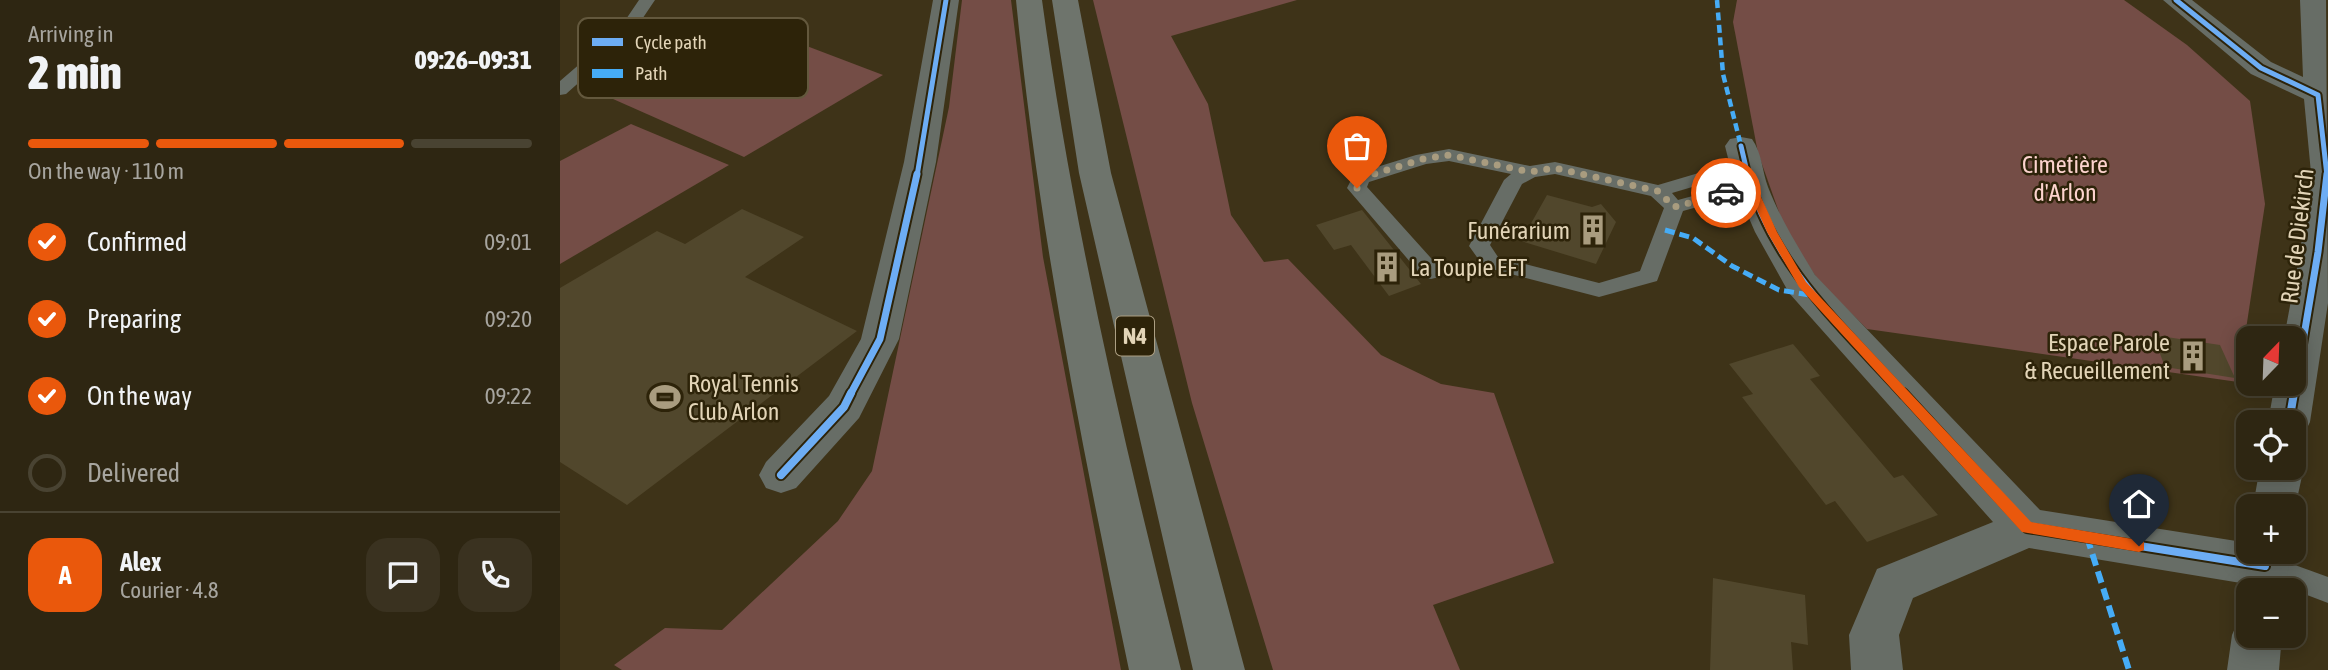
<!DOCTYPE html>
<html lang="en">
<head>
<meta charset="utf-8">
<style>
  body { margin:0; font-family:"Asap Condensed",sans-serif; background:#3a3220; color:#f1f3f6; height:100vh; display:flex; flex-direction:column; font-size:26px; white-space:nowrap }
  * { box-sizing:border-box; margin:0 }
  p { font-size:23px; color:#a7a59f }
  .icon { flex:none; width:38px; height:38px; fill:none; stroke:currentColor; stroke-width:2; stroke-linecap:round; stroke-linejoin:round }
  .map { position:relative; flex:1; overflow:hidden }
  .panel { display:flex; flex-direction:column; background:#2e2612; width:560px }
  .panel>* { flex:none }
  .needle { width:46px; rotate:23deg }
  .fabs { position:absolute; left:1676px; top:326px; display:grid; gap:14px }
  .fabs a { display:grid; place-items:center; width:70px; height:70px; border-radius:14px; background:#2e2612; box-shadow:0 4px 18px #0003,0 0 0 2px #494332; font-size:35px }
  .pin { position:absolute; display:grid; place-items:center; width:60px; height:60px; color:#fff; margin:-72px -30px; border-radius:50% 50% 50% 0; rotate:-45deg; box-shadow:0 0 7px #0007 }
  .pin .icon { rotate:45deg }
  .courier { position:absolute; display:grid; place-items:center; width:70px; height:70px; margin:-35px; border:5px solid #ea580c; border-radius:50%; background:#fff; color:#222; box-shadow:0 2px 9px #0007 }
  .headline em { font-style:normal; font-weight:800 }
  .headline div { display:flex; flex-direction:column-reverse }
  .headline { display:flex; align-items:center; justify-content:space-between; height:119px; padding:0 28px }
  h1 { font-size:46px; font-weight:800; line-height:52px }
  .bar { display:grid; grid-template-columns:repeat(4,1fr); gap:10px 7px; align-content:center; height:84px; padding:0 28px }
  .bar i { height:9px; border-radius:5px; background:#494332 }
  .bar .active { background:#ea580c }
  .bar p { grid-column:span 4 }
  .line { display:flex; align-items:center; gap:18px; padding:0 28px; border-top:2px solid #494332 }
  .line div { flex:1 }
  .round { display:grid; place-items:center; flex:none; width:74px; height:74px; border-radius:21px; background:#3a3220 }
  ol { padding:0 28px; list-style:none }
  li { display:flex; align-items:center; gap:21px; height:77px }
  li p { margin-inline-start:auto }
  li .icon { padding:7px; border-radius:50%; background:#ea580c; color:#fff; stroke-width:4 }
  li:last-child { color:#a7a59f }
  li i { width:38px; height:38px; border:4px solid #494332; border-radius:50% }
  main { display:flex; flex:1; min-height:0 }
  .map>svg:first-child { display:block }
  .green { fill:#744d46 }
  .building { fill:#51472c }
  .lines { fill:none; stroke-linecap:round; stroke-linejoin:round }
  .service { fill:#676d66; fill-rule:evenodd }
  .minor { fill:#676d66; fill-rule:evenodd }
  .tertiary { fill:#676d66; fill-rule:evenodd }
  .primary { fill:#6e746c; fill-rule:evenodd }
  .quiet-far2 { stroke:#46acf6; stroke-width:4.5; stroke-dasharray:8 4.5; stroke-linecap:butt }
  .quiet-far1 { stroke:#46acf6; stroke-width:5; stroke-dasharray:10 5; stroke-linecap:butt }
  .quiet { stroke:#46acf6; stroke-width:6; stroke-dasharray:12 6; stroke-linecap:butt }
  .cycleway-far2-casing { stroke:#2d2309; stroke-width:9 }
  .cycleway-far1-casing { stroke:#2d2309; stroke-width:11 }
  .cycleway-casing { stroke:#2d2309; stroke-width:12 }
  .cycleway-far2 { stroke:#6dadf4; stroke-width:5 }
  .cycleway-far1 { stroke:#6dadf4; stroke-width:7 }
  .cycleway { stroke:#6dadf4; stroke-width:8 }
  .route { fill:#ea580c }
  .done { stroke:#a99c7f; stroke-width:7; stroke-dasharray:0 12.6 }
  .labels { text-anchor:middle; dominant-baseline:central; stroke-width:5; stroke-linejoin:round; paint-order:stroke }
  .shield { fill:#2d2309; stroke:#ac9f83; stroke-width:2 }
  .shield-label { font-size:23px; font-weight:bold; fill:#e2d4b7 }
  .park-label { font-size:24px; fill:#fcd3ce; stroke:#2d2309 }
  .poi-label { font-size:24px; fill:#e2d4b7; stroke:#2d2309; text-anchor:end }
  .street-label { font-size:24px; fill:#e2d4b7; stroke:#2d2309 }
  .key { fill:#2d2309; stroke:#63583d; stroke-width:2 }
  .key-label { font-size:19px; fill:#e2d4b7 }
</style>
</head>
<body>
<main>
<section class="panel">
<div class="headline"><div><h1>2 min</h1><p>Arriving in</p></div><em>09:26–09:31</em></div>
<div class="bar"><i class="active"></i><i class="active"></i><i class="active"></i><i></i><p>On the way · 110 m</p></div>
<ol>
<li><svg class="icon" aria-label="check" viewBox="0 0 24 24"><path d="M5 12l5 5 9-10"/></svg>Confirmed<p>09:01</p></li>
<li><svg class="icon" aria-label="check" viewBox="0 0 24 24"><path d="M5 12l5 5 9-10"/></svg>Preparing<p>09:20</p></li>
<li><svg class="icon" aria-label="check" viewBox="0 0 24 24"><path d="M5 12l5 5 9-10"/></svg>On the way<p>09:22</p></li>
<li><i></i>Delivered</li>
</ol>
<div class="line" style="height:126px"><b class="round" style="background:#ea580c;color:#fff">A</b><div><b>Alex</b><p>Courier · 4.8</p></div><a class="round"><svg class="icon" aria-label="chat" viewBox="0 0 24 24"><path d="M4 5h16v11H9l-5 4z"/></svg></a><a class="round"><svg class="icon" aria-label="phone" viewBox="0 0 24 24"><path d="M5 4h4l2 5-3 2q2 4 5 5l2-3 5 2v4C11 20 4 13 5 4z"/></svg></a></div>
</section>
<div class="map">
<svg width="1768" height="670" viewBox="0 0 1768 670">
  <rect width="100%" height="100%" fill="#3e3318"/>
  <g class="green">
    <path d="M402 0H451L483 257 561 670H62L54 665 105 628 162 630 278 521 312 471 389 107Z"/>
    <path d="M533 0H737L611 36 648 104 671 215 704 262 728 259 821 355 881 384 934 393 994 563 873 605 900 670H713L632 403Z"/>
    <path d="M1177 0H1564L1627 45 1690 101 1705 204 1678 382 1307 329 1258 280 1225 229 1198 153 1173 22Z"/>
    <path d="M189 24 323 75 184 157 44 95Z"/>
    <path d="M71 124 169 165 0 264V161Z"/>
  </g>
  <g class="building">
    <path d="M987 195 1032 207 1041 204 1056 222 1036 264 961 241Z"/>
    <path d="M182 209 244 237 185 277 297 331 67 505 0 462V288L97 231 125 244Z"/>
    <path d="M802 210 861 284 829 296 791 245 774 250 756 225Z"/>
    <path d="M1593 335 1660 345 1675 378 1605 367Z"/>
    <path d="M1233 344 1260 376 1250 379 1334 478 1343 475 1378 515 1307 542 1275 501 1266 505 1182 397 1193 394 1169 364Z"/>
    <path d="M1153 578 1245 595 1248 645 1231 642 1233 670H1150Z"/>
  </g>
  <g class="lines">
    <g class="service">
      <path d="M79 0H95L70 37 6 94 0 95V81L58 31Z"/>
      <path d="M889 149 970 166 995 162 1098 185 1186 159 1195 165 1193 169 1112 193 1118 200 1191 180 1198 182 1201 186 1198 190 1123 211 1097 281 1039 297 924 267 909 246 944 180 951 174 889 161 866 164 809 182 807 187 879 267 882 272 879 277 871 279 863 277 787 188 794 174 856 155ZM995 174 1091 196 1104 208 1080 271 1039 283 938 257 930 245 962 184 975 177Z"/>
      <path d="M1705 554 1768 577V603L1695 575 1691 566 1695 557Z"/>
    </g>
    <g class="minor">
      <path d="M373 0H399L376 162 339 339 299 418 236 488 221 493 206 488 199 475 206 462 269 396 301 339 344 162Z"/>
      <path d="M1181 137 1192 139C1202 153 1202 171 1208 187 1220 218 1238 247 1255 275L1480 510 1689 543V551H1722L1729 566 1722 581 1705 587 1469 548 1353 598 1339 635 1343 670H1291L1289 635 1317 569 1433 522 1229 293 1195 232 1175 186 1165 146 1170 139Z"/>
    </g>
    <g class="tertiary">
      <path d="M1603 0H1632L1711 62 1743 77 1740 0H1766L1768 303 1750 422 1744 434 1734 437V422H1708L1715 383H1734V338H1724L1740 252 1751 173 1744 99 1691 74Z"/>
      <path d="M1734 453 1744 467 1734 513V506H1693L1700 467H1734Z"/>
      <path d="M1689 540V551H1730L1726 590H1689V607L1685 605C1676 585 1679 561 1689 540Z"/>
      <path d="M1689 615V635H1722L1719 670H1667L1672 635 1679 619Z"/>
    </g>
    <g class="primary">
      <path d="M456 0H482C513 227 565 448 621 670H569C522 448 478 226 456 0Z"/>
      <path d="M492 0H518L551 173 685 670H633L519 173Z"/>
    </g>
    <path class="quiet-far2" d="M1157 0 1163 74 1181 146"/>
    <path class="quiet-far1" d="M1105 230 1133 238 1172 266 1219 290 1250 295"/>
    <path class="quiet" d="M1527 537 1569 670"/>
    <g class="cycleway-far2-casing">
      <g id="cycleway-far2">
        <path d="M1616 0 1701 68 1758 95 1767 176"/>
        <path d="M1181 146 1188 176"/>
        <path d="M357 176 386 0"/>
      </g>
    </g>
    <g class="cycleway-far1-casing">
      <g id="cycleway-far1">
        <path d="M1188 174C1211 264 1284 329 1344 395"/>
        <path d="M290 395 320 339 357 174"/>
        <path d="M1734 395 1758 252 1767 174"/>
      </g>
    </g>
    <g class="cycleway-casing">
      <g id="cycleway">
        <path d="M1343 393 1467 528 1705 566"/>
        <path d="M1729 422 1734 393"/>
        <path d="M221 475 284 407 291 393"/>
      </g>
    </g>
    <use href="#cycleway-far2" class="cycleway-far2"/>
    <use href="#cycleway-far1" class="cycleway-far1"/>
    <use href="#cycleway" class="cycleway"/>
  </g>
  <path class="route" d="M1191 183 1196 186 1217 232 1246 282 1471 522 1579 540 1584 541V550L1579 552 1462 532 1239 287 1207 232 1188 190 1166 196 1161 193Z"/>
  <g class="lines">
    <path class="done" d="M797 188 801 178 863 159 889 155 970 172 995 168 1098 191 1114 207 1166 193"/>
  </g>
  <defs>
    <g id="building-bare" transform="scale(2.415)"><path d="M-4-6H4V6H1V3H-1V6H-4ZM-2.5-4.3h1.7v1.8h-1.7ZM.8-4.3h1.7v1.8H.8ZM-2.5-1h1.7V.8h-1.7ZM.8-1h1.7V.8H.8Z" fill="#a99c7f" stroke="#2d2309" stroke-width="2.5" paint-order="stroke"/></g>
    <g id="stadium-bare" transform="scale(2.415)"><path d="M0-5a6.5 5 0 1 0 0 10a6.5 5 0 1 0 0-10ZM-3.5-1.8h7v3.6h-7Z" fill="#a99c7f" stroke="#2d2309" stroke-width="2.5" paint-order="stroke"/></g>
  </defs>
  <g fill-rule="evenodd">
    <use href="#building-bare" x="1033" y="230"/>
    <use href="#building-bare" x="827" y="267"/>
    <use href="#building-bare" x="1633" y="356"/>
    <use href="#stadium-bare" x="105" y="397"/>
  </g>
  <g class="labels">
    <rect class="shield" x="556" y="316.5" width="38" height="39" rx="5"/>
    <g class="shield-label">
      <text x="575" y="336">N4</text>
    </g>
    <g class="park-label">
      <text x="1505" y="164">Cimetière<tspan x="1505" dy="28">d'Arlon</tspan></text>
    </g>
    <g class="poi-label">
      <text x="1010" y="230">Funérarium</text>
      <text x="850" y="267" text-anchor="start">La Toupie EFT</text>
      <text x="1610" y="342">Espace Parole<tspan x="1610" dy="28">&amp; Recueillement</tspan></text>
      <text x="128" y="383" text-anchor="start">Royal Tennis<tspan x="128" dy="28">Club Arlon</tspan></text>
    </g>
    <g class="street-label">
      <text transform="translate(1737 236) rotate(-83)">Rue de Diekirch</text>
    </g>
  </g>
  <rect x="18" y="18" width="230" height="80" rx="10" class="key"/>
  <rect x="32" y="38" width="31" height="8" fill="#6dadf4"/>
  <rect x="32" y="69" width="31" height="9" fill="#46acf6"/>
  <g class="key-label">
    <text x="75" y="49">Cycle path</text>
    <text x="75" y="80">Path</text>
  </g>
</svg>
<div class="fabs">
<a><svg class="needle" viewBox="-14 -14 28 28"><path d="M0-13l5 13h-10z" fill="#e53935"/><path d="M0 13l5-13h-10z" fill="#a7a59f"/></svg></a>
<a><svg class="icon" aria-label="locate" viewBox="0 0 24 24"><circle cx="12" cy="12" r="6"/><path d="M12 2v4M12 18v4M2 12h4M18 12h4"/></svg></a>
<a>+</a>
<a>−</a>
</div>
<div class="pin" style="left:797px;top:188px;background:#ea580c"><svg class="icon" aria-label="bag" viewBox="0 0 24 24"><path d="M5 8h14l-1 12H6zM9 8a3 3 0 0 1 6 0"/></svg></div>
<div class="pin" style="left:1579px;top:546px;background:#1f2937"><svg class="icon" aria-label="home" viewBox="0 0 24 24"><path d="M3 11l9-7 9 7M6 9v11h12V9"/></svg></div>
<div class="courier" style="left:1166px;top:193px"><svg class="icon" aria-label="car" viewBox="0 0 24 24"><path d="M5 17H2v-5l4-1 3-4h7l3 4 3 1v5h-3M9 17h6M6 11h13"/><circle cx="7" cy="17" r="2"/><circle cx="17" cy="17" r="2"/></svg></div>
</div>
</main>
</body>
</html>
